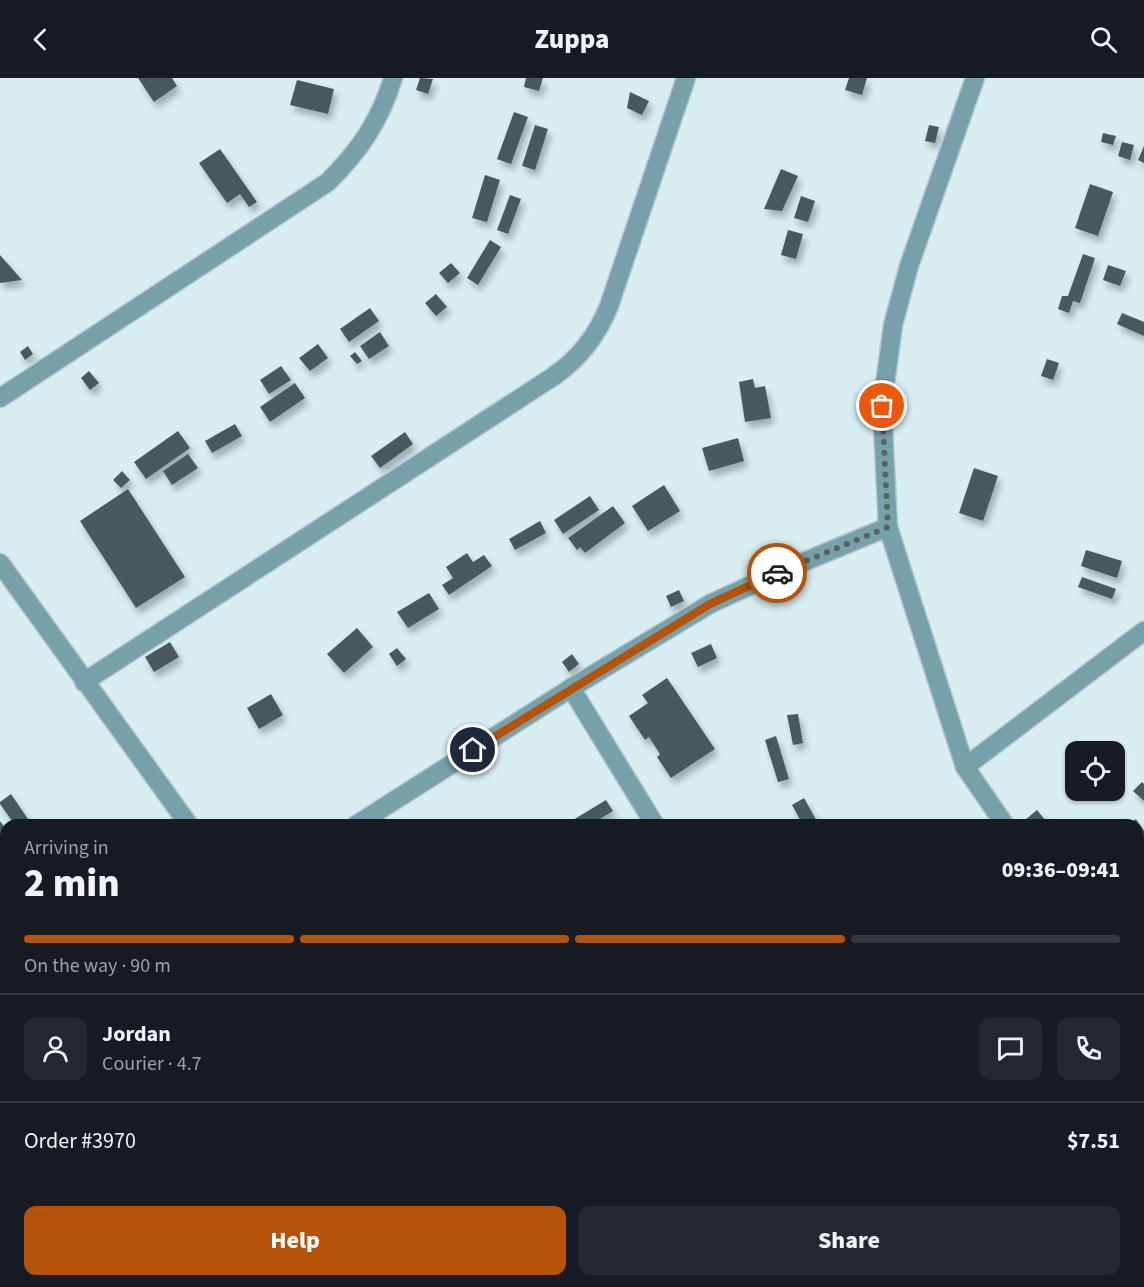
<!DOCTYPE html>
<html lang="en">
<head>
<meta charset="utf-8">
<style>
  body { margin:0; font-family:"Source Sans 3",sans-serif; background:#242831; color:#f1f3f6; height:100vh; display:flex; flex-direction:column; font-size:22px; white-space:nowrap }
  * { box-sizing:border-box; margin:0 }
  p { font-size:20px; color:#9ea1a6 }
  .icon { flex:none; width:33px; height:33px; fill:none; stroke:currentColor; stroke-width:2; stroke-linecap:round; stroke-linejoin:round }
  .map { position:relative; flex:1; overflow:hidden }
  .panel { position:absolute; left:0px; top:741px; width:1144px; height:468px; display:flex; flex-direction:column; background:#171b24; border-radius:18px 18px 0 0; box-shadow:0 2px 4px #0004 }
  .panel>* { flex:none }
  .tools { position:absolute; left:1065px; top:663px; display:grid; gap:12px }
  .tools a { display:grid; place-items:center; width:60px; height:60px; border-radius:12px; background:#171b24; box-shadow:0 2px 4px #0004; font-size:30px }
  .pin { position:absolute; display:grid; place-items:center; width:51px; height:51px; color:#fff; margin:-26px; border:3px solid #fff; border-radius:50%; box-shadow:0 2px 6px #0007 }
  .courier { position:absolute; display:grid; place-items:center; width:60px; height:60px; margin:-30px; border:4px solid #b45309; border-radius:50%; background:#fff; color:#222; box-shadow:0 2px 8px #0007 }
  .overview em { font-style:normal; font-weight:800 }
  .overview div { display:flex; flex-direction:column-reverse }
  .overview { display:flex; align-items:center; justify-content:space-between; height:102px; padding:0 24px }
  h1 { font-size:39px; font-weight:800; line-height:45px }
  .bar { display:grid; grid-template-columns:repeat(4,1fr); gap:9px 6px; align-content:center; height:72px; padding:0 24px }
  .bar i { height:8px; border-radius:4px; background:#363941 }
  .bar .selected { background:#b45309 }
  .bar p { grid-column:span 4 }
  .line { display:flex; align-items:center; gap:15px; padding:0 24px; border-top:2px solid #363941 }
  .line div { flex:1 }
  .round { display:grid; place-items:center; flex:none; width:63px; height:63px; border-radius:12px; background:#242831 }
  .button { display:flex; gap:12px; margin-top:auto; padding:12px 24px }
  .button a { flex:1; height:69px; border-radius:12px; background:#b45309; color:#fff; font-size:24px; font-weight:800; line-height:69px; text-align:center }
  .button a+a { background:#242831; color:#f1f3f6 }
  header { display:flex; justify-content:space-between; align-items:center; height:78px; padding:0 24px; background:#171b24; font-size:27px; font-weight:800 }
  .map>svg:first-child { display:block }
  .building { fill:#485a5e; filter:url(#shadow) }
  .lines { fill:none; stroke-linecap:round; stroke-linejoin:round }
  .street-casing { stroke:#b3c7ca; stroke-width:21 }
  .street { stroke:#77a1aa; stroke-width:18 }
  .done { stroke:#566365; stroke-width:6; stroke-dasharray:0 10.8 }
  .route { stroke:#b45309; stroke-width:8 }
</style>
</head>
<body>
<header><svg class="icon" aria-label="back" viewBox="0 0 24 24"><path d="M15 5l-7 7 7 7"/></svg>Zuppa<svg class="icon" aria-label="search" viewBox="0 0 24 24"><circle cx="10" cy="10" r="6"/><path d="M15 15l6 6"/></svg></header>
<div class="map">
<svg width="1144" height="1209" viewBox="0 0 1144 1209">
  <defs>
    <filter id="shadow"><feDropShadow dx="3.5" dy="6" stdDeviation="3" flood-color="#0004"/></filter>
  </defs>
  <rect width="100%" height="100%" fill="#d7edf1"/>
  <g class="building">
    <path d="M138 0H172L177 8 154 24Z"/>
    <path d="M420 0 433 1 428 16 416 12Z"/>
    <path d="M526 0H543L539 13 524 9Z"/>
    <path d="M849 0H867L862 17 845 12Z"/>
    <path d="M297 2 334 11 328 36 290 27Z"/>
    <path d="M630 14 649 23 642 37 627 30Z"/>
    <path d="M514 34 528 39 511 86 497 81Z"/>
    <path d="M535 47 548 51 535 92 522 88Z"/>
    <path d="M929 47 939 49 935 65 925 63Z"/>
    <path d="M1103 55 1116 58 1113 67 1101 64Z"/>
    <path d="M1122 64 1134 67 1130 82 1118 78Z"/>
    <path d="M1144 68V85L1138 82Z"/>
    <path d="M220 71 257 124 249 129 240 116 227 125 199 85Z"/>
    <path d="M781 91 798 98 782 133 764 131Z"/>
    <path d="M485 97 500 102 487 144 472 140Z"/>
    <path d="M1090 106 1113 114 1098 158 1075 150Z"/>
    <path d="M510 117 521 121 508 156 497 152Z"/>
    <path d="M801 118 815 123 808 144 794 140Z"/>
    <path d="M788 152 803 156 796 181 781 177Z"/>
    <path d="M490 162 501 169 478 207 467 200Z"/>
    <path d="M1083 176 1095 180 1080 225 1073 223 1069 235 1058 231 1062 218H1068Z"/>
    <path d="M0 177 22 202 0 205Z"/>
    <path d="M451 185 460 195 448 205 439 195Z"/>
    <path d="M1108 187 1126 193 1120 208 1103 202Z"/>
    <path d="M436 216 447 229 436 238 425 225Z"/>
    <path d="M370 230 379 243 349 264 340 251Z"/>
    <path d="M1122 235 1144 244V258L1117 246Z"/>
    <path d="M380 254 389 268 369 281 360 268Z"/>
    <path d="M318 266 328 280 310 293 299 280Z"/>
    <path d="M28 268 33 276 25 282 20 274Z"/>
    <path d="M355 274 362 283 357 286 350 278Z"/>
    <path d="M1047 281 1059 285 1053 302 1041 298Z"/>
    <path d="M281 288 291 302 269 316 260 302Z"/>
    <path d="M89 293 99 305 90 312 81 300Z"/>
    <path d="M753 301 755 310 765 308 771 340 745 344 739 304Z"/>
    <path d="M295 305 305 320 270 344 260 329Z"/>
    <path d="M235 346 242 358 212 375 205 363Z"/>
    <path d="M178 353 190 370 146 401 134 384Z"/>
    <path d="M405 354 413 366 380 390 371 378Z"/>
    <path d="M738 360 744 383 709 393 702 370Z"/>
    <path d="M188 376 198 390 172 407 163 393Z"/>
    <path d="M974 390 998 398 983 443 959 435Z"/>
    <path d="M122 393 130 402 121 410 113 402Z"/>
    <path d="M664 407 680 433 648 453 632 428Z"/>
    <path d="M128 411 185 499 136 530 80 443Z"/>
    <path d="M590 418 599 432 563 456 554 442Z"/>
    <path d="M613 428 625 445 585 475 580 469 577 472 568 460Z"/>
    <path d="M540 443 546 455 515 472 509 461Z"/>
    <path d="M1086 472 1122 483 1117 500 1081 488Z"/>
    <path d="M467 475 473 484 484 477 492 488 449 517 442 507 453 500 446 489Z"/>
    <path d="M1082 499 1116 511 1112 521 1078 509Z"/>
    <path d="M679 512 684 523 671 529 666 518Z"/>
    <path d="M429 515 439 531 408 550 397 534Z"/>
    <path d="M357 550 373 569 344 595 327 576Z"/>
    <path d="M170 564 179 579 154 594 145 579Z"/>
    <path d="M711 566 717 580 698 589 691 575Z"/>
    <path d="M397 570 406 581 397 588 389 576Z"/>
    <path d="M572 576 579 586 569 594 562 584Z"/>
    <path d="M667 600 715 671 671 700 657 679 660 676 649 659 645 662 629 638 648 625 642 617Z"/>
    <path d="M271 616 283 637 259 651 247 630Z"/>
    <path d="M798 636 803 665 793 667 787 637Z"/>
    <path d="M776 658 789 701 778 704 765 662Z"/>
    <path d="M1142 704 1144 706V723L1133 713Z"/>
    <path d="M11 716 32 747H15L0 726V724Z"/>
    <path d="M804 720 819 747H803L792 727Z"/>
    <path d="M606 722 613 733 590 747H569L568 745Z"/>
    <path d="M1037 732 1049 747H1029L1025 742Z"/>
    <path d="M864 741 869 747H856Z"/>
    <path d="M1136 741 1144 753V756L1138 759V747H1127Z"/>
    <path d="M0 743 6 751V778L0 770Z"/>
    <path d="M1138 1157 1144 1165V1187L1138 1190Z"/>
    <path d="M364 1203H393L395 1206 391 1209H357Z"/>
  </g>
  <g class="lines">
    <g class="street-casing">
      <g id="street">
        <path d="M975 0 909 188 893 247 882 328 888 449 965 689 1005 747"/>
        <path d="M0 320 328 104C360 72 380 43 393 0"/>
        <path d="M0 485 189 747"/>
        <path d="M84 604 554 298C580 280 597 258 609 228L686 0"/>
        <path d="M571 610 655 747"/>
        <path d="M965 689 1144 553"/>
        <path d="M356 747 571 610 710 526 784 492 888 449"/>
        <path d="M1138 908 1144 905"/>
        <path d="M141 1209 151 1203"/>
        <path d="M680 1209 689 1203"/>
      </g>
    </g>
    <use href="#street" class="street"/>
  </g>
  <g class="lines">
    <path class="done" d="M777 495 888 449 882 328"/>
    <path class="route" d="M473 672 710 526 777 495"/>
  </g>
</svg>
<div class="tools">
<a><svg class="icon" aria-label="locate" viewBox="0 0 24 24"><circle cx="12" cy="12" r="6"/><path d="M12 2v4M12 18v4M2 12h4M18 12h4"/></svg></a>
</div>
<div class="pin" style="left:882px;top:328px;background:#ea580c"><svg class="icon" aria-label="bag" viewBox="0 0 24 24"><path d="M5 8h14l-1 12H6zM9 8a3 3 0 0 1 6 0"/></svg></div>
<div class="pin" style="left:473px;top:672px;background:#1f2937"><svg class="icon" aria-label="home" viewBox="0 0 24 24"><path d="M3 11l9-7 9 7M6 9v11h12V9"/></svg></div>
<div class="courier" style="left:777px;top:495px"><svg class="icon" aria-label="car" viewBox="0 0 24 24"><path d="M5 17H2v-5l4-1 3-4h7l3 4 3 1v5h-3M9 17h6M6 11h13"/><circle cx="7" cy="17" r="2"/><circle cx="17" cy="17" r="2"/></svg></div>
<section class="panel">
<div class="overview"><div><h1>2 min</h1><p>Arriving in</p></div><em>09:36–09:41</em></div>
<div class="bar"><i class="selected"></i><i class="selected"></i><i class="selected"></i><i></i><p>On the way · 90 m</p></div>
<div class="line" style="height:108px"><a class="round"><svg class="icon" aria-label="person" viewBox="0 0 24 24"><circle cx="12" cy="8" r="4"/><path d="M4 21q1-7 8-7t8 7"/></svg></a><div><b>Jordan</b><p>Courier · 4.7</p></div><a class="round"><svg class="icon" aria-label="chat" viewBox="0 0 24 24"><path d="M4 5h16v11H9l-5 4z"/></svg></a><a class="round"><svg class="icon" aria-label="phone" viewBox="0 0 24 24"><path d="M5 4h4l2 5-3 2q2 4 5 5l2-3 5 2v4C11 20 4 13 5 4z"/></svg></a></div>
<div class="line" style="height:78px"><div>Order #3970</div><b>$7.51</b></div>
<div class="button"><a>Help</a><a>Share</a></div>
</section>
</div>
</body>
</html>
